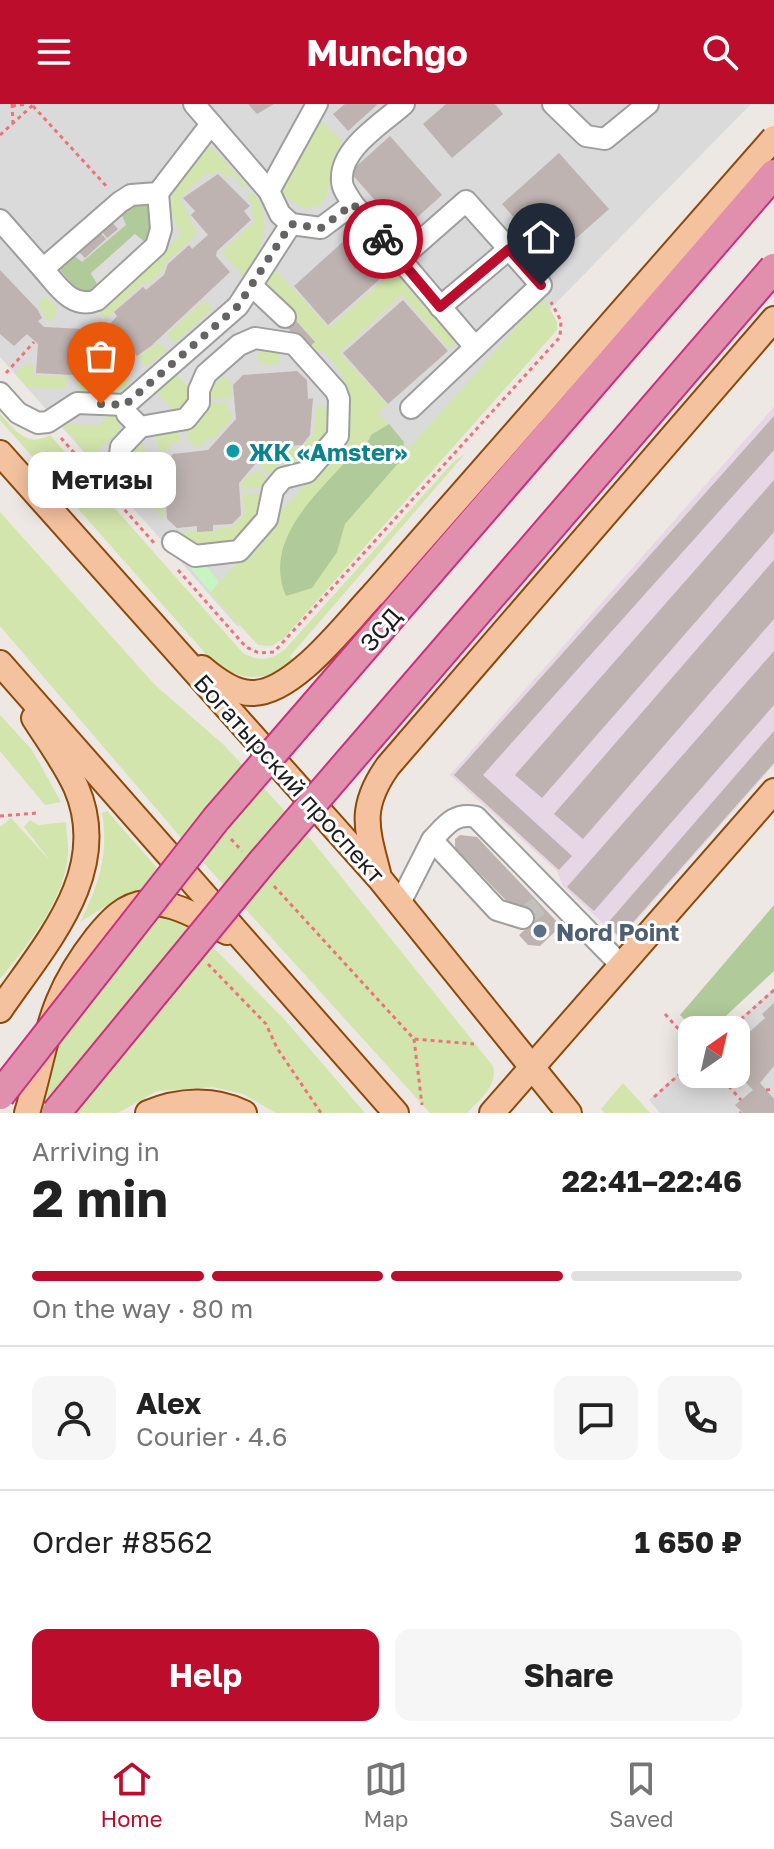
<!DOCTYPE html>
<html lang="en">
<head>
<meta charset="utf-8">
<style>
  body { margin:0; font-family:"Golos Text",sans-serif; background:#f6f6f6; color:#222; height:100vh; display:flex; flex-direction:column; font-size:30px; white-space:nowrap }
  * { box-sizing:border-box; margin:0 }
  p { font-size:26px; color:#767676 }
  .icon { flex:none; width:44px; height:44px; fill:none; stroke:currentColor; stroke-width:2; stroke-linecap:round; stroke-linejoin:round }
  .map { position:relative; height:1009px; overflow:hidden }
  .details { display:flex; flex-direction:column; background:#fff; flex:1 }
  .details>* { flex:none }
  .needle { width:52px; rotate:34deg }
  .fabs { position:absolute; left:678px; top:912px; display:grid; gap:16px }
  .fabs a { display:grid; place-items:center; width:72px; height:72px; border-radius:16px; background:#fff; box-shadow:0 4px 20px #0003; font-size:40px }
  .pin { position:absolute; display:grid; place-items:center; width:68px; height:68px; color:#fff; margin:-82px -34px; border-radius:50% 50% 50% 0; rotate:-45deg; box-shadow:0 0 8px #0007 }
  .pin .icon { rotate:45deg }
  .courier { position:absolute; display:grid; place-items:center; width:80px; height:80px; margin:-40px; border:6px solid #bc0d2c; border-radius:50%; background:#fff; color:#222; box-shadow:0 2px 10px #0007 }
  .bubble { position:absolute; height:56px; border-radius:16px; background:#fff; box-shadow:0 4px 20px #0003; font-size:26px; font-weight:700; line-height:56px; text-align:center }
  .summary em { font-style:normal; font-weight:700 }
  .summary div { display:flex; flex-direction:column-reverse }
  .summary { display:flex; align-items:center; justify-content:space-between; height:136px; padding:0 32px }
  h1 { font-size:52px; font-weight:700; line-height:60px }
  .bar { display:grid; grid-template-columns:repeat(4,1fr); gap:12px 8px; align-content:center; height:96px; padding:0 32px }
  .bar i { height:10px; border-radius:6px; background:#e0e0e0 }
  .bar .on { background:#bc0d2c }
  .bar p { grid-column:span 4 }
  .line { display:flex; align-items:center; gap:20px; padding:0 32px; border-top:2px solid #e0e0e0 }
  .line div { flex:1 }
  .round { display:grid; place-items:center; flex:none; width:84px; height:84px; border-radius:16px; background:#f6f6f6 }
  .primary-button { display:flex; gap:16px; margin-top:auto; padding:16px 32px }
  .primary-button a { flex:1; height:92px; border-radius:16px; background:#bc0d2c; color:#fff; font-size:32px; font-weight:700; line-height:92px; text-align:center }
  .primary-button a+a { background:#f6f6f6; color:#222 }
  header { display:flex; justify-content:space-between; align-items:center; height:104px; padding:0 32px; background:#bc0d2c; color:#fff; font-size:36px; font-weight:700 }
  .tabs { display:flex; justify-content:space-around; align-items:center; height:112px; border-top:2px solid #e0e0e0; background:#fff; font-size:22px; color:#767676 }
  .tabs a { display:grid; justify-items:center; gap:4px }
  .tabs .on { color:#bc0d2c }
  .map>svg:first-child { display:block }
  .residential { fill:#dbdada }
  .industrial { fill:#e6d6e6 }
  .grass { fill:#d2e5ac }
  .forest { fill:#b1ca9a }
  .park { fill:#c7f5c2 }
  .parking { fill:#ddd }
  .building { fill:#beb3b0 }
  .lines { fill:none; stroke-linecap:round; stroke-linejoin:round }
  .minor-tunnel { stroke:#c3bfbb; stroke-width:20; stroke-dasharray:20 10; stroke-linecap:butt }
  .minor-casing { stroke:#9e9e9e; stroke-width:24 }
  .major-casing { stroke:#8c4a0a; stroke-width:28 }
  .path { stroke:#f0717a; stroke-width:3; stroke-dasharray:4 4; stroke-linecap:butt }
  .minor { stroke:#fff; stroke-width:20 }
  .major { stroke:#f5c2a0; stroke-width:24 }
  .major-bridge-casing { stroke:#8c4a0a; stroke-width:28; stroke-linecap:butt }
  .highway-bridge-casing { stroke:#cc2f80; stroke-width:32; stroke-linecap:butt }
  .major-bridge { stroke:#f5c2a0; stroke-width:24 }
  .highway-bridge { stroke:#e08fac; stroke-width:28 }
  .done { stroke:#666462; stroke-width:8; stroke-dasharray:0 14.4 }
  .route { stroke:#bc0d2c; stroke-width:10 }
  .culture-dot { fill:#0f9aa8; stroke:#fff; stroke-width:3 }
  .service-dot { fill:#5c6f8a; stroke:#fff; stroke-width:3 }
  .labels { text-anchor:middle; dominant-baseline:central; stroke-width:6; stroke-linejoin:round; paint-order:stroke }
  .culture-label { font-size:24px; font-weight:bold; fill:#0d838f; stroke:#fff; text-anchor:start }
  .street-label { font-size:24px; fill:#1d1d1d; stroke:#fff }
  .service-label { font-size:24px; font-weight:bold; fill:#4e5e75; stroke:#fff; text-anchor:start }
</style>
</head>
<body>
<header><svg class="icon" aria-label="menu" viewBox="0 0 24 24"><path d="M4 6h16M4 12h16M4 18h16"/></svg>Munchgo<svg class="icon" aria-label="search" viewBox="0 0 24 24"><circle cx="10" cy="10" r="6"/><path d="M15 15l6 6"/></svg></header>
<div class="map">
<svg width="774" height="1009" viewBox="0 0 774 1009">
  <rect width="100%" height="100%" fill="#ede8e3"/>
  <g class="residential">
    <path d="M0 0H751L238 523 0 253Z"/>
    <path d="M774 884V1009H660L649 996 692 957V970H736V926H727Z"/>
  </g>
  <path class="industrial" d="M774 303V661L620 835 563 782 557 767 450 671Z"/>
  <g class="grass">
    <path d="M316 12 343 38C326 54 336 83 320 102L304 105 283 91V72Z"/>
    <path d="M210 42 246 81 243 84 232 71 226 75 219 66 212 72 207 68 180 94 197 130 164 160 166 162 150 179H142L106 215 97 206 182 130C154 93 186 71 210 42Z"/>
    <path d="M252 87C275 115 262 147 244 173L222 148 255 117 250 106 254 102 247 94Z"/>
    <path d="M358 127 456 239 449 245 402 191 339 248 387 301 378 309 409 344 543 193 557 218V226L283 535 271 542 258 541 210 489 347 332 342 269 322 246 316 251 306 246 315 237 261 181 272 162 329 224 384 175 349 135Z"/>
    <path d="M46 192 55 202 56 211 48 218 38 199Z"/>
    <path d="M204 197 213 204 174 239 167 230Z"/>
    <path d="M158 239 167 246 146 263 138 253Z"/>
    <path d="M259 245 279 247 280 260 264 261 258 256Z"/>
    <path d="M112 257 131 278 120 288 79 286 77 274 111 275Z"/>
    <path d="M25 261H34V271L69 273 65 285 27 283 15 269Z"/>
    <path d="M174 268 191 286 193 297 176 309 154 286Z"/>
    <path d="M223 273 232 278 231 294 209 295 211 284Z"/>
    <path d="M227 298V308H232V314L213 336 209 333 198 345 188 336 187 327 203 314 209 299Z"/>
    <path d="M326 302 329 329 303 358 283 362 282 345 302 343 314 330 316 303Z"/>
    <path d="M113 309 121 317 118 328 92 352 117 381 128 375 131 400 61 320 99 321Z"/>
    <path d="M0 310C15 326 27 344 50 331L242 548C258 559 274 556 287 543L454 357 464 351 290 552 295 557C266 577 243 579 213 558L0 316Z"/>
    <path d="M178 326 181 338 172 339 162 351 155 333Z"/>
    <path d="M141 339 146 348 151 386H159L165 416 144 395 140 358 134 347Z"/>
    <path d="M271 345H277L279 364 268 370 261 363 264 359 261 356Z"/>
    <path d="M258 366 266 373 261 384 242 385V379L251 368 254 370Z"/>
    <path d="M259 389 258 409 232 439 193 442 181 431V427L215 428V425L232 423 244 411 242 390Z"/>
    <path d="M0 408 155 581 225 642 314 739 493 962C498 982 480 995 467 1009H430L183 736 0 522Z"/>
    <path d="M0 611 32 646 61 698 45 701 0 647Z"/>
    <path d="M107 707 186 797 145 787 111 799 80 818C99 781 109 750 102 709Z"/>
    <path d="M11 714 51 758 24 723 30 716 38 721 66 718C66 728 69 740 68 750 65 795 28 841 0 875V723Z"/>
    <path d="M153 808 190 820 284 915 365 1009H276L243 990 213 983 157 987 118 1009H39L66 891Z"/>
    <path d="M623 979 650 1009H605L601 1005Z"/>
  </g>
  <g class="forest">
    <path d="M131 98 145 99C157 113 153 124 149 141L135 130 91 170 100 185 91 189 78 187 61 167V160L72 150 82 158 126 121 121 109Z"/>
    <path d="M389 320 404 338 402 355 345 420 337 448 312 484 286 492C262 436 317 390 350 353 358 344 368 342 371 331Z"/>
    <path d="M774 801V867L711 926H695L680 911Z"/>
  </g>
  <path class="park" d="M194 460H205L219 478 211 488 190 464Z"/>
  <g class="parking">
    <path d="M135 130 146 142 101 181 91 169Z"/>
    <path d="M252 199 262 211 239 232 228 220Z"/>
    <path d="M225 224 235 235 186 281 174 268Z"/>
  </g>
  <g class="building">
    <path d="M248 0H274L257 10Z"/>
    <path d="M345 0H378L348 27 333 10Z"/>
    <path d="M446 0H495L503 10 452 54 423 20Z"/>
    <path d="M390 32 442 91 402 127 350 68Z"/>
    <path d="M559 49 609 105 552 156 502 100Z"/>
    <path d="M218 70 250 102 244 107 251 116 217 147 216 152 230 168 151 242 137 252 127 242 111 256 110 273 36 269 38 240 27 230 14 242 0 230V166L38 206 42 214 38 217 44 223 105 226 117 212 114 208 143 183 146 186 164 171 168 160 189 141 192 145 208 131 191 111 195 107 183 94Z"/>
    <path d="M108 114 118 125 107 134 98 123Z"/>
    <path d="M97 125 106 135 85 154 75 144Z"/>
    <path d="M346 135 381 174 328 221 294 182Z"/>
    <path d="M403 196 448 247 388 300 343 249Z"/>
    <path d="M289 209 315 238 306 246 281 216Z"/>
    <path d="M297 267 307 276 308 295 313 294 310 331 302 341 270 343 239 379 241 411 232 420 213 421V427L197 428V422L177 424 167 415 166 397H161L164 361 173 350 208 346 236 315 233 281 243 271Z"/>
    <path d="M774 312V346L483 671 572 752 559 766 454 671Z"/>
    <path d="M774 376V428L542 694 515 671Z"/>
    <path d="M774 456V515L583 735 554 710Z"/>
    <path d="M774 547V601L594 807 567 783Z"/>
    <path d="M774 627V659L620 833 606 821Z"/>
    <path d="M460 731 477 733 561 822 540 842 528 841 519 831 530 821 455 744V735Z"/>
    <path d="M774 899V962L760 979 774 995V1009H743L735 1001 753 986 737 969 741 965 736 964V940L765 914 762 910Z"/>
  </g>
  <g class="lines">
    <path class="minor-tunnel" d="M523 814 540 801"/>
    <g class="minor-casing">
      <g id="minor">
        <path d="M553 0 586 32 605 35 648 0"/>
        <path d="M269 87 317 0"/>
        <path d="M353 100C349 93 342 85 342 77 339 45 383 19 404 0"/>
        <path d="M0 116 43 165 120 98 131 91 158 89 211 20"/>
        <path d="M291 120 321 124 353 100 475 243"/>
        <path d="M400 155 466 97 509 145 440 203"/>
        <path d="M43 165C58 182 72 206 97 196L156 142 161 125 158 89"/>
        <path d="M252 182 285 213"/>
        <path d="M0 289 18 309 38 319 48 318 77 299 125 301 238 202 291 120 280 110 269 87 194 0"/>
        <path d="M125 301 127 310 140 323 186 315 199 299V286L206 270 239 241 255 234 294 240 336 287 339 295 338 332 307 368 283 374 273 386 267 415 239 447 195 452 173 438"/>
        <path d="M411 304 541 181 509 145"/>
        <path d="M133 367 120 351 121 343 140 323"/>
        <path d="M400 799 432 736"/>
        <path d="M523 814 497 806 432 736C446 721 455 708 476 713L621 861"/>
      </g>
    </g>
    <g class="major-casing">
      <g id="major">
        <path d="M0 349 380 775 569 1009"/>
        <path d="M0 559 396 1009"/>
        <path d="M202 564C215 575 235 589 251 589 293 591 347 518 374 490"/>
        <path d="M378 769C366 723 359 703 388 662L774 215"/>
        <path d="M0 906C45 840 113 768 76 683 65 659 48 636 34 614"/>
        <path d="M27 1009C49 935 46 898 97 833 110 817 124 801 146 799 174 797 203 816 227 828"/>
        <path d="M148 1009C179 996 214 994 244 1009"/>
        <path d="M492 1009 774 687"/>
      </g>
    </g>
    <g class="path">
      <path d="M12 0 13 19"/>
      <path d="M12 2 27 0"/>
      <path d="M33 2 108 84"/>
      <path d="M0 31 33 1"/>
      <path d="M6 269 34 238"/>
      <path d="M61 334 154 439"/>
      <path d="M178 466 246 543 259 549 274 548 560 233 561 217 551 198"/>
      <path d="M0 712 37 709"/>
      <path d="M231 735 242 747"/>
      <path d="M274 782 414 935 474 940"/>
      <path d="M208 860 266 920 277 944 321 1009"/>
      <path d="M665 910 692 940"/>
      <path d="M729 926 774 886"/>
      <path d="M414 935 422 1001"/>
      <path d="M718 970 741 996"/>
      <path d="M766 986 774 985"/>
      <path d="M654 993 692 959"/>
      <path d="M740 1009 741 1008"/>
    </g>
    <use href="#minor" class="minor"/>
    <use href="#major" class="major"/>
    <g class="major-bridge-casing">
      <path id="major-bridge" d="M374 490 774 34"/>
    </g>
    <g class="highway-bridge-casing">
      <g id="highway-bridge">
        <path d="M0 991 216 715 774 70"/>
        <path d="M56 1009 263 757 774 164"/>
      </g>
    </g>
    <use href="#major-bridge" class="major-bridge"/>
    <use href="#highway-bridge" class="highway-bridge"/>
  </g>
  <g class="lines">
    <path class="done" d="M101 300 125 301 238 202 291 120 321 124 353 100 383 135"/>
    <path class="route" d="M383 135 440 203 509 145 541 181"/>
  </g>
  <circle class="culture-dot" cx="233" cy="347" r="8"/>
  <circle class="service-dot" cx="540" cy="827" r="8"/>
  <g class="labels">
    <g class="culture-label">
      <text x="249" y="347">ЖК «Amster»</text>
    </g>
    <g class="street-label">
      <text transform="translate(380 525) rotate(-49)">ЗСД</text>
      <text transform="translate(290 674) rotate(48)">Богатырский проспект</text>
    </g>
    <g class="service-label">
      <text x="556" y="827">Nord Point</text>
    </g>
  </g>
</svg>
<div class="fabs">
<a><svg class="needle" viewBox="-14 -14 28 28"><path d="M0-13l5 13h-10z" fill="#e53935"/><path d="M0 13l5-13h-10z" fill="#767676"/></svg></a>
</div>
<div class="pin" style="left:101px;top:300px;background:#ea580c"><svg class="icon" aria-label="bag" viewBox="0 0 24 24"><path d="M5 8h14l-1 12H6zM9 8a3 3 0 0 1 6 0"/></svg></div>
<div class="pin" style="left:541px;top:181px;background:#1f2937"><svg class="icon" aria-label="home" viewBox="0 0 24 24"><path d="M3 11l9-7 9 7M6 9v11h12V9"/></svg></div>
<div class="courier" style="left:383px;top:135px"><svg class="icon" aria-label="bike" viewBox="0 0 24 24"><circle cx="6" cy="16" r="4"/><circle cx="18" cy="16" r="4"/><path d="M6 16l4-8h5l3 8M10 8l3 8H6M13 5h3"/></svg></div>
<div class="bubble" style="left:28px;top:348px;width:148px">Метизы</div>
</div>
<section class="details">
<div class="summary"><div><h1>2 min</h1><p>Arriving in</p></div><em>22:41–22:46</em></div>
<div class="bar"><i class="on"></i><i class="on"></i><i class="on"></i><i></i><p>On the way · 80 m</p></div>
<div class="line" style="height:144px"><a class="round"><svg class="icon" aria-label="person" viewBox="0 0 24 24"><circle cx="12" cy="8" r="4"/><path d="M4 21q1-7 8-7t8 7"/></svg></a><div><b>Alex</b><p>Courier · 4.6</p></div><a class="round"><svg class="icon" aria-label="chat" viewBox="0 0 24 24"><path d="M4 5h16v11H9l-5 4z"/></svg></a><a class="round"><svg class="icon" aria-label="phone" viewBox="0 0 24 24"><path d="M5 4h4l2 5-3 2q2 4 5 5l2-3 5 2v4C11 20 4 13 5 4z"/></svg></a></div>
<div class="line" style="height:104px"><div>Order #8562</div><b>1 650 ₽</b></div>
<div class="primary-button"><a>Help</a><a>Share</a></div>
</section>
<nav class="tabs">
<a class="on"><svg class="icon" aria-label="home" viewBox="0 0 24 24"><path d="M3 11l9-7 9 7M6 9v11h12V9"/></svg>Home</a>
<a><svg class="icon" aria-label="map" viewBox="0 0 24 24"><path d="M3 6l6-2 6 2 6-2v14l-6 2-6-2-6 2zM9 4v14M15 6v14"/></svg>Map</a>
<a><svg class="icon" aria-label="saved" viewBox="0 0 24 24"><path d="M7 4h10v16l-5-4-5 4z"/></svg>Saved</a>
</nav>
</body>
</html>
